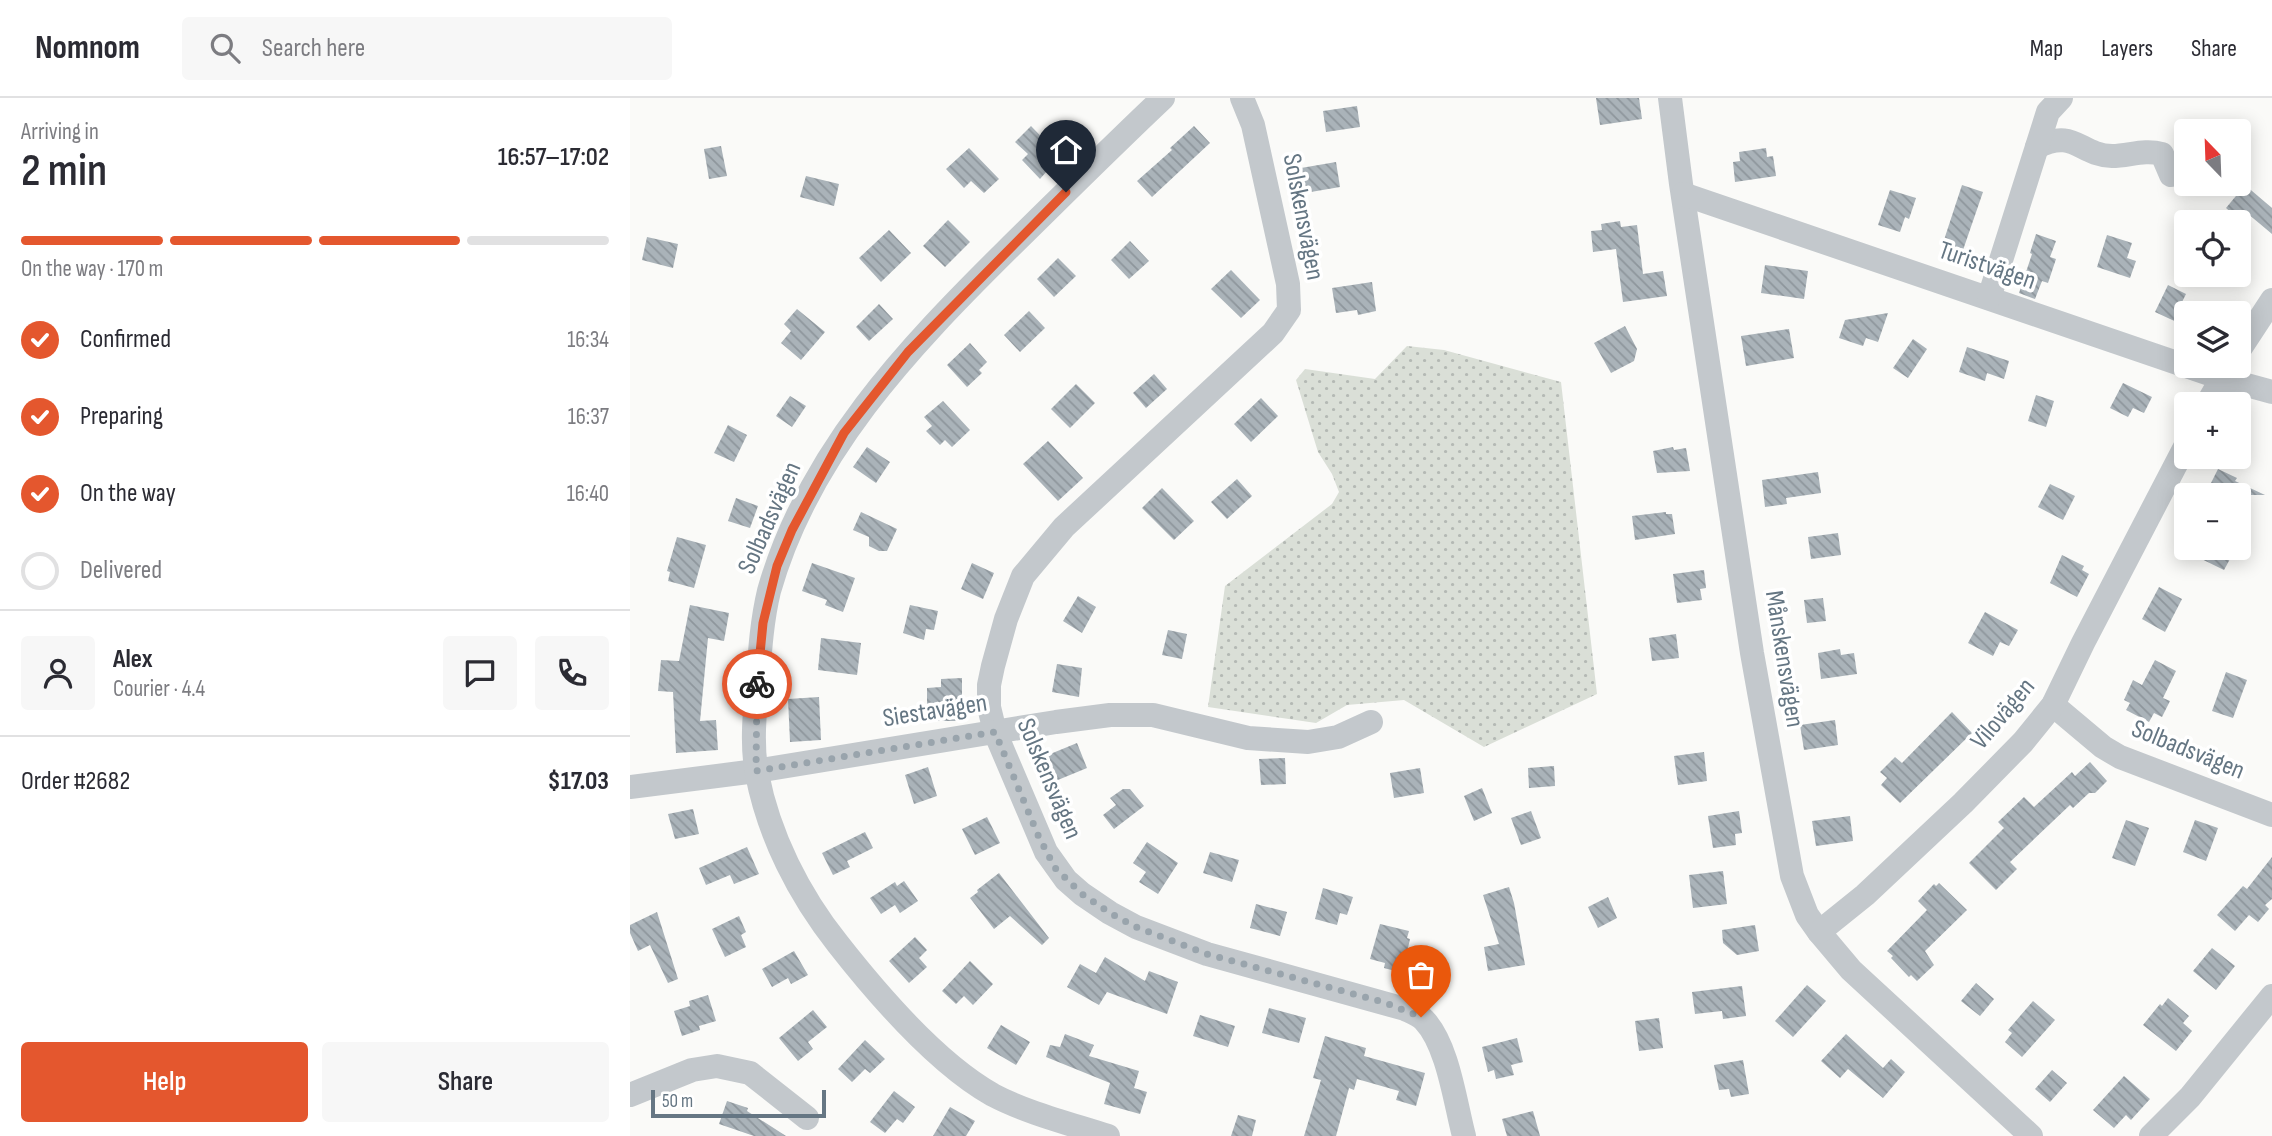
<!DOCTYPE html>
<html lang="en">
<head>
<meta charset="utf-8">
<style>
  body { margin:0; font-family:"Sofia Sans Condensed",sans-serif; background:#f7f7f7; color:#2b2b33; height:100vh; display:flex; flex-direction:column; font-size:26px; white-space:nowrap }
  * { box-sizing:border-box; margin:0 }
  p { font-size:23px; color:#7c7c81 }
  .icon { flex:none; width:38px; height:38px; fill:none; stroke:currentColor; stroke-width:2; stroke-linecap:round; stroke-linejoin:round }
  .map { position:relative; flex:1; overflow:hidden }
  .drawer { display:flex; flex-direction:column; background:#fff; width:630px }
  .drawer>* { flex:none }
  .needle { width:46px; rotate:337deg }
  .controls { position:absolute; left:1544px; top:21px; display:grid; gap:14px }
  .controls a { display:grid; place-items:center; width:77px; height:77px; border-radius:7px; background:#fff; box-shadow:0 4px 18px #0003; font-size:35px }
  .scale { position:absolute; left:21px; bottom:18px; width:175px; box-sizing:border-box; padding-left:7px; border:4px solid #657683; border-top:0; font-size:19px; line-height:24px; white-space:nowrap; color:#657683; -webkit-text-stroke:5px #fff; paint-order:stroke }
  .pin { position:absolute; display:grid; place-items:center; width:60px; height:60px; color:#fff; margin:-72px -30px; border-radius:50% 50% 50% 0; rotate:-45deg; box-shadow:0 0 7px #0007 }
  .pin .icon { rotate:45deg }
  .courier { position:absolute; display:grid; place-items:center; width:70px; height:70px; margin:-35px; border:5px solid #e4572e; border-radius:50%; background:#fff; color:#222; box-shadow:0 2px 9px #0007 }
  .overview em { font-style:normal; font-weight:600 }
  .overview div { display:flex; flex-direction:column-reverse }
  .overview { display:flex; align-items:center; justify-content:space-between; height:119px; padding:0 21px }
  h1 { font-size:46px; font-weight:600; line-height:52px }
  .bar { display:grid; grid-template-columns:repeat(4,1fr); gap:10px 7px; align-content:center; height:84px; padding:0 21px }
  .bar i { height:9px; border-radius:5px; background:#e1e1e2 }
  .bar .on { background:#e4572e }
  .bar p { grid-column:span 4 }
  .line { display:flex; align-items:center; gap:18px; padding:0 21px; border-top:2px solid #e1e1e2 }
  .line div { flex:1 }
  .round { display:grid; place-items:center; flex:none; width:74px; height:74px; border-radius:7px; background:#f7f7f7 }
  ol { padding:0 21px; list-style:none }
  li { display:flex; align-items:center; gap:21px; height:77px }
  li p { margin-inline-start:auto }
  li .icon { padding:7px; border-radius:50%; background:#e4572e; color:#fff; stroke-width:4 }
  li:last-child { color:#7c7c81 }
  li i { width:38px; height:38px; border:4px solid #e1e1e2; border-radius:50% }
  .primary-button { display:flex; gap:14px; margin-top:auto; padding:14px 21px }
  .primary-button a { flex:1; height:80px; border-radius:7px; background:#e4572e; color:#fff; font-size:28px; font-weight:600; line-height:80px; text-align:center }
  .primary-button a+a { background:#f7f7f7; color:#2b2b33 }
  header { display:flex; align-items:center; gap:42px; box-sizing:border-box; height:98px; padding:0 35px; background:#fff; border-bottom:2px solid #e1e1e2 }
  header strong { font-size:33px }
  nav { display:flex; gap:38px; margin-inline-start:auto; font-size:24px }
  .search { width:490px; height:63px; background:#f7f7f7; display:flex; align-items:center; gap:18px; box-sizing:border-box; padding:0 24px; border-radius:7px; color:#7c7c81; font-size:26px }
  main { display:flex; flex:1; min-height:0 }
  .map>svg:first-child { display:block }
  .grass { fill:url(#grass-dots) }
  .building { fill:url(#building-back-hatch) }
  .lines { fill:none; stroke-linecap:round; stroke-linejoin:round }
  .street { stroke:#c3c8cc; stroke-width:24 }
  .done { stroke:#99a4ac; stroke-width:7; stroke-dasharray:0 12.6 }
  .route { stroke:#e4572e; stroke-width:9 }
  .labels { text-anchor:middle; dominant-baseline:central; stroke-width:7; stroke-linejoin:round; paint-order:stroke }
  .street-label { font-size:26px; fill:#657683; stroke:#fff }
</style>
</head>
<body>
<header>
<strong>Nomnom</strong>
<div class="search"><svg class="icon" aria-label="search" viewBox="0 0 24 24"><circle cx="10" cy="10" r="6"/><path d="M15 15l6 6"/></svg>Search here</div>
<nav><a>Map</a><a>Layers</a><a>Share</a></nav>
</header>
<main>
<section class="drawer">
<div class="overview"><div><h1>2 min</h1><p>Arriving in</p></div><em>16:57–17:02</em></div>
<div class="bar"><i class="on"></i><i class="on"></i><i class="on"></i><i></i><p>On the way · 170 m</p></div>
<ol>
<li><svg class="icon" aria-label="check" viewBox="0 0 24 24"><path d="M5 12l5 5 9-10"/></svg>Confirmed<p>16:34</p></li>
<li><svg class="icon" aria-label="check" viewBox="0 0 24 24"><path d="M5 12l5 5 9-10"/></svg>Preparing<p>16:37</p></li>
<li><svg class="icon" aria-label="check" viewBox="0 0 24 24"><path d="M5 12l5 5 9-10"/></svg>On the way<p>16:40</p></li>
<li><i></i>Delivered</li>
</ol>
<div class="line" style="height:126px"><a class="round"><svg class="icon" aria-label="person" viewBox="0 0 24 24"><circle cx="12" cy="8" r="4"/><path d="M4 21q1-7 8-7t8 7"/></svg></a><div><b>Alex</b><p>Courier · 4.4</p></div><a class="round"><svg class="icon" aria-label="chat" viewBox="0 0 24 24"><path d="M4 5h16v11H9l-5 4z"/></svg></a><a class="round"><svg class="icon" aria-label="phone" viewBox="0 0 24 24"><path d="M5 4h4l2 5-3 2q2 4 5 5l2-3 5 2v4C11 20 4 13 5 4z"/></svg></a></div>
<div class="line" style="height:91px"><div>Order #2682</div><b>$17.03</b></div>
<div class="primary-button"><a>Help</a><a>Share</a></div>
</section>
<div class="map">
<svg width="1642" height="1038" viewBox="0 0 1642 1038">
  <defs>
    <pattern id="grass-dots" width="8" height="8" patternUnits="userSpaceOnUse" patternTransform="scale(1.75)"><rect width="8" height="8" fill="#dadfd7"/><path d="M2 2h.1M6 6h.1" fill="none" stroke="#b4b9b4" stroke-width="1.8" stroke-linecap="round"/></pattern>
    <pattern id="building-back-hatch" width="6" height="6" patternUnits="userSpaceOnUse" patternTransform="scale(1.75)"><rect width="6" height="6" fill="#aab3b9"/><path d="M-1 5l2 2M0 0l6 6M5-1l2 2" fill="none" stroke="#8e969c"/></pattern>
  </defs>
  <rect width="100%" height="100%" fill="#fafaf8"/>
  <path class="grass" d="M777 248 814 252 931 284 967 596 854 649 774 602 717 607 686 625 578 609 595 488 702 406 709 394 702 376 688 354 666 282 675 271 745 281Z"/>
  <g class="building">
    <path d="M966 0H1009L1012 21 970 27Z"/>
    <path d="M727 8 730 29 696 34 693 13Z"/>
    <path d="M401 28 430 58 410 81 392 62 398 56 385 44Z"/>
    <path d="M564 28 580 45 522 99 507 83 542 52 540 50Z"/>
    <path d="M91 48 97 78 79 81 74 51Z"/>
    <path d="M339 50 369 81 354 95 341 83 334 90 316 71Z"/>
    <path d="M1136 50 1137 59 1143 58 1146 78 1105 84 1103 64 1110 63 1109 54Z"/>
    <path d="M706 64 710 89 675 95 671 70Z"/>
    <path d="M176 78 209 86 204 108 170 99Z"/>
    <path d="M1332 87 1353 94 1333 152 1313 145Z"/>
    <path d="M1615 87 1642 110V136L1617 115 1611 123 1596 110Z"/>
    <path d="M1260 92 1286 100 1279 121 1275 119 1270 134 1248 127Z"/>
    <path d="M318 122 340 144 315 169 293 148Z"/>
    <path d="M990 123 991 129 1007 127 1013 176 1033 173 1037 198 993 204 986 151 963 154 961 133 972 132 971 126Z"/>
    <path d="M259 132 281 155 251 184 229 160Z"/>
    <path d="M1406 136 1426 143 1420 159 1426 161 1418 185 1412 183 1405 201 1389 195 1402 156 1400 155Z"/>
    <path d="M1477 137 1502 145 1497 160 1506 163 1500 180 1467 169Z"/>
    <path d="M17 139 48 146 43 170 12 162Z"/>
    <path d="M500 143 519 163 499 181 481 162Z"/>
    <path d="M428 160 446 178 424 199 407 181Z"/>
    <path d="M1135 167 1178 173 1174 201 1131 195Z"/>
    <path d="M601 172 630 202 611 220 581 191Z"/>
    <path d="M742 184 746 213 728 217 727 212 706 215 702 190Z"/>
    <path d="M1538 187 1556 196 1551 206 1561 211 1559 215H1556L1553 227 1525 214Z"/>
    <path d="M249 206 263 221 239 243 226 229Z"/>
    <path d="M167 211 195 234 171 262 151 245 161 233 154 226Z"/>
    <path d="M399 213 415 230 390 254 374 237Z"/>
    <path d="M1258 215 1248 244 1236 240 1233 248 1209 240 1215 222Z"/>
    <path d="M995 228 1007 251 1004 263 981 275 964 245Z"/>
    <path d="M1159 231 1164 260 1116 268 1111 238Z"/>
    <path d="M1283 241 1297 251 1278 280 1263 270Z"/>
    <path d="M340 245 357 264 349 272 352 275 337 289 317 267Z"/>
    <path d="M1337 249 1379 263 1374 281 1357 275 1355 283 1329 274Z"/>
    <path d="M524 276 537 291 516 310 503 295Z"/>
    <path d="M1493 285 1522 299 1514 315 1503 310 1498 319 1480 310Z"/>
    <path d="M446 286 465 305 440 330 421 311Z"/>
    <path d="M1406 297 1424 303 1416 329 1398 323Z"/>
    <path d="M160 298 176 308 162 329 146 318Z"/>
    <path d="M631 300 648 318 621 344 604 326Z"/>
    <path d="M313 303 340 332 322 349 315 342 310 347 296 333 302 328 294 319Z"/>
    <path d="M98 327 117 337 104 364 84 355Z"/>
    <path d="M418 343 453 380 428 403 393 366Z"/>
    <path d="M237 349 260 364 246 385 223 369Z"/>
    <path d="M1043 349 1044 352 1056 350 1060 373 1027 375 1023 353Z"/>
    <path d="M1588 371 1607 380 1605 383 1635 397H1575Z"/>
    <path d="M1188 374 1191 395 1156 400 1157 406 1135 409 1132 382Z"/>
    <path d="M607 381 622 398 597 421 581 404Z"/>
    <path d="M1420 386 1445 398 1433 422 1408 409Z"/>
    <path d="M532 390 564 423 544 442 512 410Z"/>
    <path d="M106 400 128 408 120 430 98 423Z"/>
    <path d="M231 414 267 431 257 453H249L239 448V439L223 432Z"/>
    <path d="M1036 414V416H1042L1045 436 1005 442 1002 418Z"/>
    <path d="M1208 435 1211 457 1181 461 1178 439Z"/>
    <path d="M47 439 76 447 64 490 38 483 40 474 37 473Z"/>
    <path d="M1549 450H1606L1594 472Z"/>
    <path d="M1432 457 1454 468 1452 472 1459 476 1447 499 1420 485Z"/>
    <path d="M182 465 225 480 213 514 195 507 197 502 172 493Z"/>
    <path d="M342 465 364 475 353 501 331 491Z"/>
    <path d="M1074 472 1076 490 1070 491 1072 502 1047 505 1043 476Z"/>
    <path d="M1529 489 1552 501 1535 534 1512 521Z"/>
    <path d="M448 498 466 509 452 535 433 523Z"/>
    <path d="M1193 500 1196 523 1177 525 1174 502Z"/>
    <path d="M60 507 99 515 94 543 78 540 70 623 86 622 88 652 46 655 43 594 28 593 31 562 49 563Z"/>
    <path d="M280 507 308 513 304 532 296 531 294 542 273 535Z"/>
    <path d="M1355 514 1388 532 1379 548 1370 544 1363 558 1338 545Z"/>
    <path d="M538 532 557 536 552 561 532 557Z"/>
    <path d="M1046 536 1049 560 1022 563 1019 540Z"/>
    <path d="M191 540 231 545 227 577 188 572Z"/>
    <path d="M1210 551 1211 557 1224 555 1227 576 1191 581 1188 555Z"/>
    <path d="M1525 562 1546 573 1533 600 1540 603 1532 619 1524 615 1519 624 1496 612 1500 605 1494 602 1503 582 1512 587Z"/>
    <path d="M427 566 452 570 449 599 422 594Z"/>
    <path d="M1596 574 1617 582 1603 620 1582 613Z"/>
    <path d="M332 580V623H308V618H297V590L311 589V581Z"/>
    <path d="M189 599 191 642 160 644 158 601Z"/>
    <path d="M1322 614 1342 635 1270 705 1251 687 1257 680 1250 674 1265 659 1272 665Z"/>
    <path d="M1205 622 1208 647 1174 652 1170 627Z"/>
    <path d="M447 645 457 670 423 684 413 659Z"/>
    <path d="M1074 654 1077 683 1048 687 1044 658Z"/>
    <path d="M655 660 656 686 631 687 629 661Z"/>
    <path d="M1460 664 1477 683 1465 695H1459L1443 710 1440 707 1380 764 1387 771 1366 792 1339 765 1374 730 1368 724 1394 699 1404 709 1442 674 1445 678Z"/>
    <path d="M924 668 925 688 899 690 898 670Z"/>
    <path d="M298 669 307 698 284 706 275 677Z"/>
    <path d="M790 670 794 695 764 700 760 675Z"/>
    <path d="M852 690 862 715 844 723 834 698Z"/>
    <path d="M493 691H500L514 708 484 731 473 717 486 707 480 700Z"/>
    <path d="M63 711 69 736 45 741 38 716Z"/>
    <path d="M901 713 911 740 891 747 881 720Z"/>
    <path d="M1109 713 1112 735 1105 736 1106 747 1083 750 1078 718Z"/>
    <path d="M1220 718 1223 743 1186 748 1182 723Z"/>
    <path d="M357 719 370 745 345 757 332 731Z"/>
    <path d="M1496 722 1519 730 1505 768 1482 760Z"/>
    <path d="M1565 722 1588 730 1576 763 1553 754Z"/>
    <path d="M235 734 243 750 217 763 220 769 203 777 192 755Z"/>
    <path d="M517 744 548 765 528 796 509 784 516 774 503 765Z"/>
    <path d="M117 749 129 776 104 786 100 777 76 787 69 770Z"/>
    <path d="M580 754 609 762 602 784 573 775Z"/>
    <path d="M1642 759V801L1635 807 1639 811 1628 824 1619 817 1605 833 1587 817 1613 788 1617 791Z"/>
    <path d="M1093 773 1097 806 1063 810 1059 777Z"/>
    <path d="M369 775 419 840 412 847 380 818 364 831 340 800 348 794 347 792Z"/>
    <path d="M274 783 288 803 270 815 265 807 251 816 240 800 265 784 267 788Z"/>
    <path d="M1309 785 1337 812 1295 853 1304 867 1287 883 1281 877 1279 879 1261 860 1263 858 1257 853 1297 812 1288 803 1304 786 1306 788Z"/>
    <path d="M879 789 884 805 895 867 858 873 854 849 869 846 853 797Z"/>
    <path d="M693 790 723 799 717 817 710 815 707 827 685 821Z"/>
    <path d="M978 799 987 820 968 830 958 809Z"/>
    <path d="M626 806 657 814 650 838 620 830Z"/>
    <path d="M27 814 48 881 38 885 20 847 8 853 0 835V827Z"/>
    <path d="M109 818 116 834 111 837 116 849 95 859 82 831Z"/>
    <path d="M750 826 779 833 777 840 780 841 778 850H780L773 875 754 870 755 865 740 861Z"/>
    <path d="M1125 827 1129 853 1107 857 1093 845 1092 832Z"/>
    <path d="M285 839 297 852 289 860 297 869 279 885 259 863Z"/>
    <path d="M1582 850 1605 868 1586 892 1563 873Z"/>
    <path d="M164 853 178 877 161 886 158 880 142 889 132 871Z"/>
    <path d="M475 859 515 883 519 873 548 884 537 916 477 894 469 907 437 889 450 866 466 875Z"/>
    <path d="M340 863 363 886 343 907 334 898 326 906 312 893Z"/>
    <path d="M1346 885 1364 901 1350 918 1331 903Z"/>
    <path d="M1177 887 1196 903 1163 939 1145 923Z"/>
    <path d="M1112 888 1116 918 1093 921 1092 913 1065 916 1062 894Z"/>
    <path d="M78 897 86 923 69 928 70 932 52 938 44 913 60 908 59 903Z"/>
    <path d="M1538 900 1559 918 1553 925 1562 933 1546 953 1513 927 1530 906 1532 908Z"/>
    <path d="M1403 903 1425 922 1392 959 1375 944 1382 935 1378 932Z"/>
    <path d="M639 910 676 920 669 945 632 935Z"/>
    <path d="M183 912 197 929 178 944 183 951 168 963 149 940Z"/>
    <path d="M570 917 605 928 598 949 563 938Z"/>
    <path d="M1029 920 1033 950 1009 953 1005 923Z"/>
    <path d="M371 927 400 944 386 967 357 950Z"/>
    <path d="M435 936 464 947 459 958 509 973 504 990 517 994 510 1016 474 1006 480 985 416 959 420 947 430 949Z"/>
    <path d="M1216 936 1253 970 1261 961 1275 974 1253 1000 1218 971 1210 980 1191 963Z"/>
    <path d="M695 938 736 950 734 958 795 975 786 1008 766 1002 769 993 727 981 724 992 719 990 706 1038H674L691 982 683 980Z"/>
    <path d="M887 940 893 964 881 967 884 977 866 981 864 972 858 974 852 949Z"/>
    <path d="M235 942 255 961 240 975 235 971 222 984 208 971Z"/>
    <path d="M1113 962 1119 996 1101 999 1099 991 1089 992 1084 967Z"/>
    <path d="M1422 972 1437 985 1420 1004 1405 991Z"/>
    <path d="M1494 978 1520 1001 1501 1022 1496 1017 1484 1030 1463 1012Z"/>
    <path d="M264 993 285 1009 273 1025 267 1021 255 1035 240 1024Z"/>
    <path d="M97 1003 118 1010 117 1013 156 1038H124L89 1026Z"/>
    <path d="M320 1009 345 1023 336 1038H303Z"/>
    <path d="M903 1013 910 1038H877L872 1021Z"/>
    <path d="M608 1017 626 1022 622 1038H601Z"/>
  </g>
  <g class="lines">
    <g class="street">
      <path d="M612 0 623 27 658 186 659 212 643 235 434 429 393 478 376 521 363 568 359 587V609L365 634 416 754 436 782 452 796 480 815 506 829 577 856 775 911C781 914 789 917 794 922 818 947 825 1004 834 1038"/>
      <path d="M1040 0 1051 86 1122 555 1162 778 1177 817 1189 834 1221 872 1401 1038"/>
      <path d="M1407 49C1445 30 1449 57 1482 58 1499 58 1514 51 1532 56L1541 77"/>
      <path d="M1053 96 1591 280 1642 294"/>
      <path d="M1359 200 1418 14 1431 0"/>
      <path d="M1608 254 1642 202"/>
      <path d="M1577 306 1599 268"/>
      <path d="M1423 607 1473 649 1490 659 1642 717"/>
      <path d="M0 689 126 673 426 624 480 617H523L618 640 678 644 708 639 741 624"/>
      <path d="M1189 834 1235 797 1333 705 1393 644 1423 607 1453 545 1556 347"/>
      <path d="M0 997 62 972 87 968 120 975 177 1020"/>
      <path d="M478 1038C441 1026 397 1015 363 997 306 965 248 897 208 846 169 797 139 738 127 676 121 646 125 610 128 581 130 552 132 522 139 493 178 355 278 250 377 152 429 101 480 50 533 0"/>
      <path d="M1521 1038 1560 999 1642 898"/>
    </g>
  </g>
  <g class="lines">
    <path class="done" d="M127 586 126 673 365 634 408 737 425 770 452 796 480 815 506 829 577 856 753 904 791 919"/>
    <path class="route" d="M127 586 133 525 147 468 162 432 214 335 278 254 436 94"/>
  </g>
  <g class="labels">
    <g class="street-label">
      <text transform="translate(673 119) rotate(79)">Solskensvägen</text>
      <text transform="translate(1357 168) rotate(19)">Turistvägen</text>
      <text transform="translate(140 420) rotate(-66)">Solbadsvägen</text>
      <text transform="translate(1154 561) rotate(81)">Månskensvägen</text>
      <text transform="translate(305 613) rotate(-9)">Siestavägen</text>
      <text transform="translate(1373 616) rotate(-50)">Vilovägen</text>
      <text transform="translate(1558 652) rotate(22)">Solbadsvägen</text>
      <text transform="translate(419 681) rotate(67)">Solskensvägen</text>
    </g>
  </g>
</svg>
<div class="controls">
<a><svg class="needle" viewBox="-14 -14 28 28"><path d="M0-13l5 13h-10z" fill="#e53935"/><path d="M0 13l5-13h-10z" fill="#7c7c81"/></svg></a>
<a><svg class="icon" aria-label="locate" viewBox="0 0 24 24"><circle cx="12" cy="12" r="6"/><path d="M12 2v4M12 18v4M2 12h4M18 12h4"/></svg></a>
<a><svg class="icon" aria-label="layers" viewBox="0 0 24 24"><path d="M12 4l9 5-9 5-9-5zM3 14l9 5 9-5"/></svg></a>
<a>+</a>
<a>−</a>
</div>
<div class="scale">50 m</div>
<div class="pin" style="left:791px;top:919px;background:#ea580c"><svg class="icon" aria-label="bag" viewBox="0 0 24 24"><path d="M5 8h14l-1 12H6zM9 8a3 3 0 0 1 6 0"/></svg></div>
<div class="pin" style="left:436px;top:94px;background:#1f2937"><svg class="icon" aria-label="home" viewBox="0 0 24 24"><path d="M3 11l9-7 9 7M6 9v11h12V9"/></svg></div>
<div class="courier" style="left:127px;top:586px"><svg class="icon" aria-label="bike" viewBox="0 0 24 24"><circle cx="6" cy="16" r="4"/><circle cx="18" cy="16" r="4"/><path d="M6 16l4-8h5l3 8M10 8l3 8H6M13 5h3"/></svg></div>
</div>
</main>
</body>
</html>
